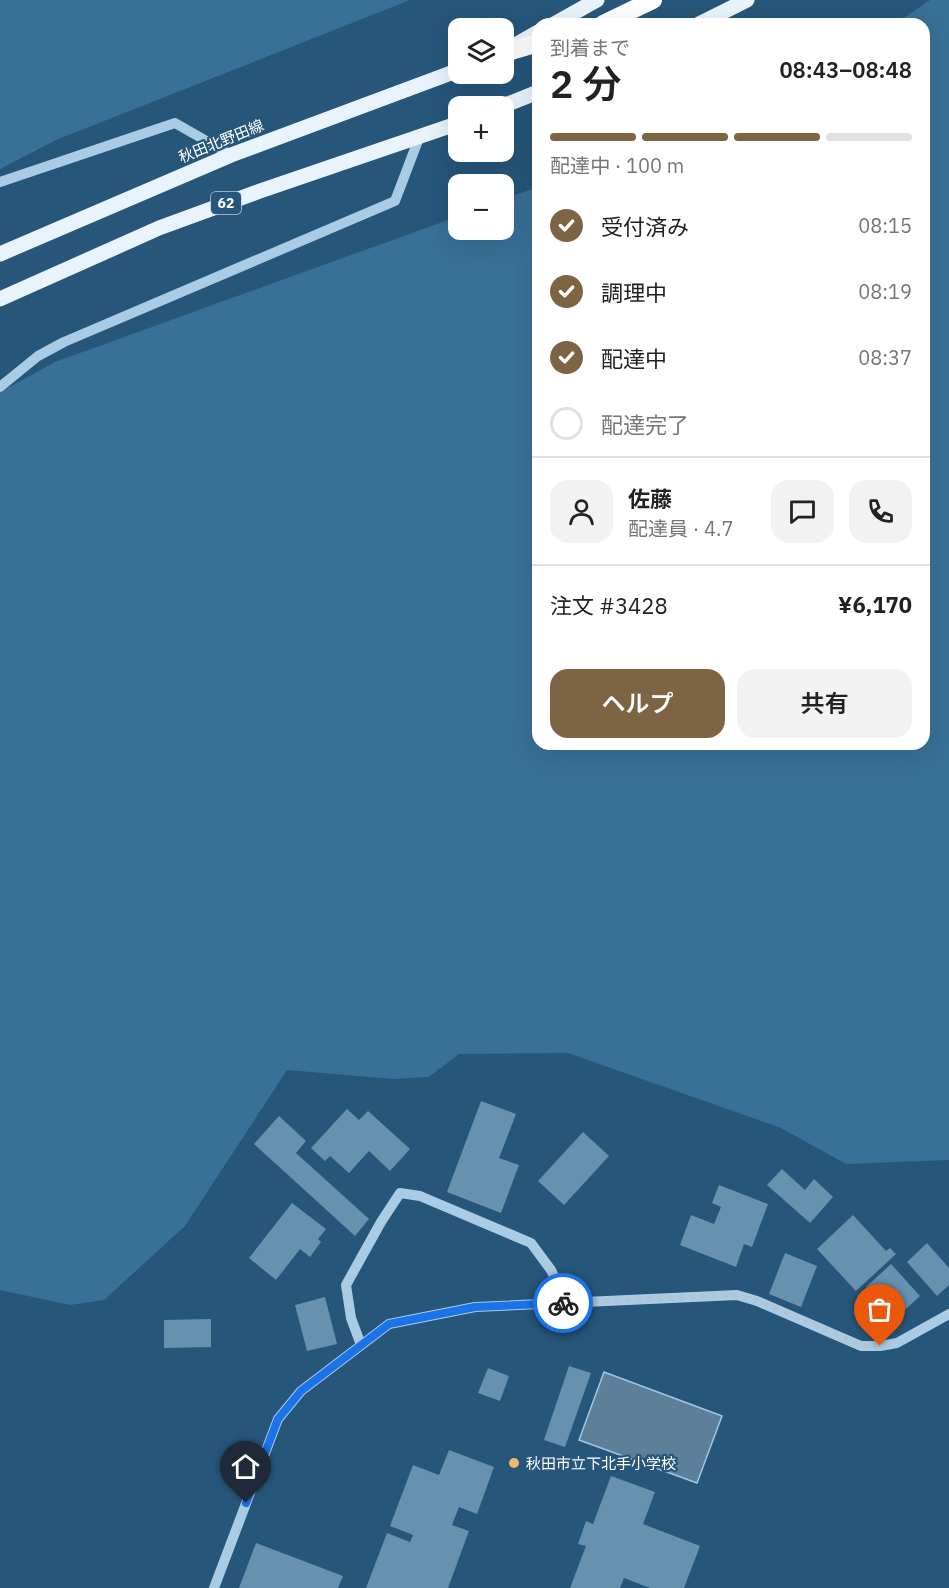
<!DOCTYPE html>
<html lang="ja">
<head>
<meta charset="utf-8">
<style>
  body { margin:0; font-family:"IBM Plex Sans","Noto Sans JP",sans-serif; background:#f2f2f2; color:#222; height:100vh; display:flex; flex-direction:column; font-size:22px; white-space:nowrap }
  * { box-sizing:border-box; margin:0 }
  p { font-size:20px; color:#767676 }
  .icon { flex:none; width:33px; height:33px; fill:none; stroke:currentColor; stroke-width:2; stroke-linecap:round; stroke-linejoin:round }
  .map { position:relative; flex:1; overflow:hidden }
  .details { position:absolute; left:532px; top:18px; width:398px; height:732px; display:flex; flex-direction:column; background:#fff; border-radius:18px; box-shadow:0 6px 24px #0002 }
  .details>* { flex:none }
  .controls { position:absolute; left:448px; top:18px; display:grid; gap:12px }
  .controls a { display:grid; place-items:center; width:66px; height:66px; border-radius:12px; background:#fff; box-shadow:0 6px 24px #0002; font-size:30px }
  .pin { position:absolute; display:grid; place-items:center; width:51px; height:51px; color:#fff; margin:-62px -26px; border-radius:50% 50% 50% 0; rotate:-45deg; box-shadow:0 0 6px #0007 }
  .pin .icon { rotate:45deg }
  .courier { position:absolute; display:grid; place-items:center; width:60px; height:60px; margin:-30px; border:4px solid #1a73e8; border-radius:50%; background:#fff; color:#222; box-shadow:0 2px 8px #0007 }
  .headline em { font-style:normal; font-weight:600 }
  .headline div { display:flex; flex-direction:column-reverse }
  .headline { display:flex; align-items:center; justify-content:space-between; height:102px; padding:0 18px }
  h1 { font-size:39px; font-weight:600; line-height:45px }
  .bar { display:grid; grid-template-columns:repeat(4,1fr); gap:9px 6px; align-content:center; height:72px; padding:0 18px }
  .bar i { height:8px; border-radius:4px; background:#e0e0e0 }
  .bar .on { background:#7d6544 }
  .bar p { grid-column:span 4 }
  .line { display:flex; align-items:center; gap:15px; padding:0 18px; border-top:2px solid #e0e0e0 }
  .line div { flex:1 }
  .round { display:grid; place-items:center; flex:none; width:63px; height:63px; border-radius:18px; background:#f2f2f2 }
  ol { padding:0 18px; list-style:none }
  li { display:flex; align-items:center; gap:18px; height:66px }
  li p { margin-inline-start:auto }
  li .icon { padding:6px; border-radius:50%; background:#7d6544; color:#fff; stroke-width:4 }
  li:last-child { color:#767676 }
  li i { width:33px; height:33px; border:3px solid #e0e0e0; border-radius:50% }
  .cta { display:flex; gap:12px; margin-top:auto; padding:12px 18px }
  .cta a { flex:1; height:69px; border-radius:18px; background:#7d6544; color:#fff; font-size:24px; font-weight:600; line-height:69px; text-align:center }
  .cta a+a { background:#f2f2f2; color:#222 }
  .map>svg:first-child { display:block }
  .green { fill:#397097 }
  .water { fill:#5d7f98; stroke:#9dc8e4; stroke-width:1.5 }
  .building { fill:#6691af }
  .lines { fill:none; stroke-linecap:round; stroke-linejoin:round }
  .minor { stroke:#a9cbe4; stroke-width:10 }
  .major { stroke:#e8f3fc; stroke-width:15 }
  .highway { stroke:#fff; stroke-width:18 }
  .done { stroke:#b3c4d0; stroke-width:6; stroke-dasharray:0 10.8 }
  .route { stroke:#1a73e8; stroke-width:8 }
  .poi-dot { fill:#ecb76e; stroke:#26567a; stroke-width:2 }
  .labels { text-anchor:middle; dominant-baseline:central; stroke-width:4.5; stroke-linejoin:round; paint-order:stroke }
  .shield { fill:#26567a; stroke:#beccd7; stroke-width:1.5 }
  .shield-label { font-size:14px; font-weight:bold; fill:#fff }
  .street-label { font-size:15px; fill:#fff; stroke:#26567a }
  .poi-label { font-size:15px; fill:#fff; stroke:#26567a; text-anchor:start }
</style>
</head>
<body>
<div class="map">
<svg width="949" height="1588" viewBox="0 0 949 1588">
  <rect width="100%" height="100%" fill="#26567a"/>
  <g class="green">
    <path d="M0 0H410L56 140 0 169Z"/>
    <path d="M930 0H949V1160L846 1164 781 1128 568 1053 459 1054 429 1077 393 1079 287 1070 185 1226 104 1300 70 1305 0 1290V392L55 362 459 216V230H504V199L538 187V744H924V24H895Z"/>
  </g>
  <path class="water" d="M604 1372 722 1416 697 1483 579 1440Z"/>
  <g class="building">
    <path d="M481 1101 516 1114 499 1158 519 1165 501 1213 447 1192Z"/>
    <path d="M347 1109 359 1120 368 1111 410 1149 390 1171 369 1151 349 1173 330 1156 325 1161 311 1148Z"/>
    <path d="M279 1116 306 1141 296 1153 369 1219 355 1236 254 1144Z"/>
    <path d="M583 1132 609 1156 564 1205 538 1181Z"/>
    <path d="M782 1169 805 1190 814 1179 833 1197 810 1223 767 1185Z"/>
    <path d="M719 1185 768 1204 752 1247 744 1244 736 1267 680 1245 691 1215 714 1224 721 1207 712 1203Z"/>
    <path d="M292 1203 326 1229 318 1239 321 1242 310 1257 300 1249 276 1280 249 1258Z"/>
    <path d="M853 1215 886 1251 890 1248 896 1254 856 1291 817 1249Z"/>
    <path d="M927 1243 949 1268V1285L937 1296 907 1262Z"/>
    <path d="M785 1253 817 1266 801 1307 769 1294Z"/>
    <path d="M891 1264 920 1296 895 1319 866 1287Z"/>
    <path d="M325 1297 337 1344 307 1351 295 1305Z"/>
    <path d="M211 1319V1347L164 1348V1320Z"/>
    <path d="M569 1366 591 1373 565 1447 544 1440Z"/>
    <path d="M488 1368 509 1376 500 1401 478 1393Z"/>
    <path d="M449 1450 494 1467 477 1514 459 1507 452 1525 469 1531 448 1588H366L387 1533 410 1542 413 1535 390 1526 413 1465 439 1475Z"/>
    <path d="M611 1476 655 1492 643 1524 700 1546 684 1588H650L624 1578 620 1588H570L586 1546 578 1544 586 1521 593 1524Z"/>
    <path d="M256 1543 343 1576 338 1588H239Z"/>
  </g>
  <g class="lines">
    <g class="minor">
      <path d="M0 182 175 123 231 155"/>
      <path d="M0 387 38 356 64 342 395 201 419 138"/>
      <path d="M361 1345 351 1318 346 1285 381 1222 400 1193 420 1196 531 1243 551 1270 567 1303"/>
      <path d="M214 1588 278 1419 301 1391 389 1324 475 1307 737 1295 757 1301 861 1346H880L897 1343 949 1314"/>
    </g>
    <g class="major">
      <path d="M554 24 597 0"/>
      <path d="M699 24 747 0"/>
      <path d="M517 44 538 32"/>
      <path d="M503 106 538 92"/>
      <path d="M0 254 231 155 459 70"/>
      <path d="M0 299 159 228 260 191 459 123"/>
    </g>
    <g class="highway">
      <path d="M603 24 653 0"/>
      <path d="M504 53 538 43"/>
    </g>
  </g>
  <g class="lines">
    <path class="done" d="M563 1303 736 1295 757 1300 861 1346H880"/>
    <path class="route" d="M246 1503 278 1419 301 1391 389 1324 475 1307 563 1303"/>
  </g>
  <circle class="poi-dot" cx="514" cy="1463" r="6"/>
  <g class="labels">
    <rect class="shield" x="211" y="192" width="30" height="22" rx="4.5"/>
    <g class="shield-label">
      <text x="226" y="203">62</text>
    </g>
    <g class="street-label">
      <text transform="translate(221 141) rotate(-22)">秋田北野田線</text>
    </g>
    <g class="poi-label">
      <text x="526" y="1463">秋田市立下北手小学校</text>
    </g>
  </g>
</svg>
<div class="controls">
<a><svg class="icon" aria-label="layers" viewBox="0 0 24 24"><path d="M12 4l9 5-9 5-9-5zM3 14l9 5 9-5"/></svg></a>
<a>+</a>
<a>−</a>
</div>
<div class="pin" style="left:880px;top:1346px;background:#ea580c"><svg class="icon" aria-label="bag" viewBox="0 0 24 24"><path d="M5 8h14l-1 12H6zM9 8a3 3 0 0 1 6 0"/></svg></div>
<div class="pin" style="left:246px;top:1503px;background:#1f2937"><svg class="icon" aria-label="home" viewBox="0 0 24 24"><path d="M3 11l9-7 9 7M6 9v11h12V9"/></svg></div>
<div class="courier" style="left:563px;top:1303px"><svg class="icon" aria-label="bike" viewBox="0 0 24 24"><circle cx="6" cy="16" r="4"/><circle cx="18" cy="16" r="4"/><path d="M6 16l4-8h5l3 8M10 8l3 8H6M13 5h3"/></svg></div>
<section class="details">
<div class="headline"><div><h1>2 分</h1><p>到着まで</p></div><em>08:43–08:48</em></div>
<div class="bar"><i class="on"></i><i class="on"></i><i class="on"></i><i></i><p>配達中 · 100 m</p></div>
<ol>
<li><svg class="icon" aria-label="check" viewBox="0 0 24 24"><path d="M5 12l5 5 9-10"/></svg>受付済み<p>08:15</p></li>
<li><svg class="icon" aria-label="check" viewBox="0 0 24 24"><path d="M5 12l5 5 9-10"/></svg>調理中<p>08:19</p></li>
<li><svg class="icon" aria-label="check" viewBox="0 0 24 24"><path d="M5 12l5 5 9-10"/></svg>配達中<p>08:37</p></li>
<li><i></i>配達完了</li>
</ol>
<div class="line" style="height:108px"><a class="round"><svg class="icon" aria-label="person" viewBox="0 0 24 24"><circle cx="12" cy="8" r="4"/><path d="M4 21q1-7 8-7t8 7"/></svg></a><div><b>佐藤</b><p>配達員 · 4.7</p></div><a class="round"><svg class="icon" aria-label="chat" viewBox="0 0 24 24"><path d="M4 5h16v11H9l-5 4z"/></svg></a><a class="round"><svg class="icon" aria-label="phone" viewBox="0 0 24 24"><path d="M5 4h4l2 5-3 2q2 4 5 5l2-3 5 2v4C11 20 4 13 5 4z"/></svg></a></div>
<div class="line" style="height:78px"><div>注文 #3428</div><b>¥6,170</b></div>
<div class="cta"><a>ヘルプ</a><a>共有</a></div>
</section>
</div>
</body>
</html>
